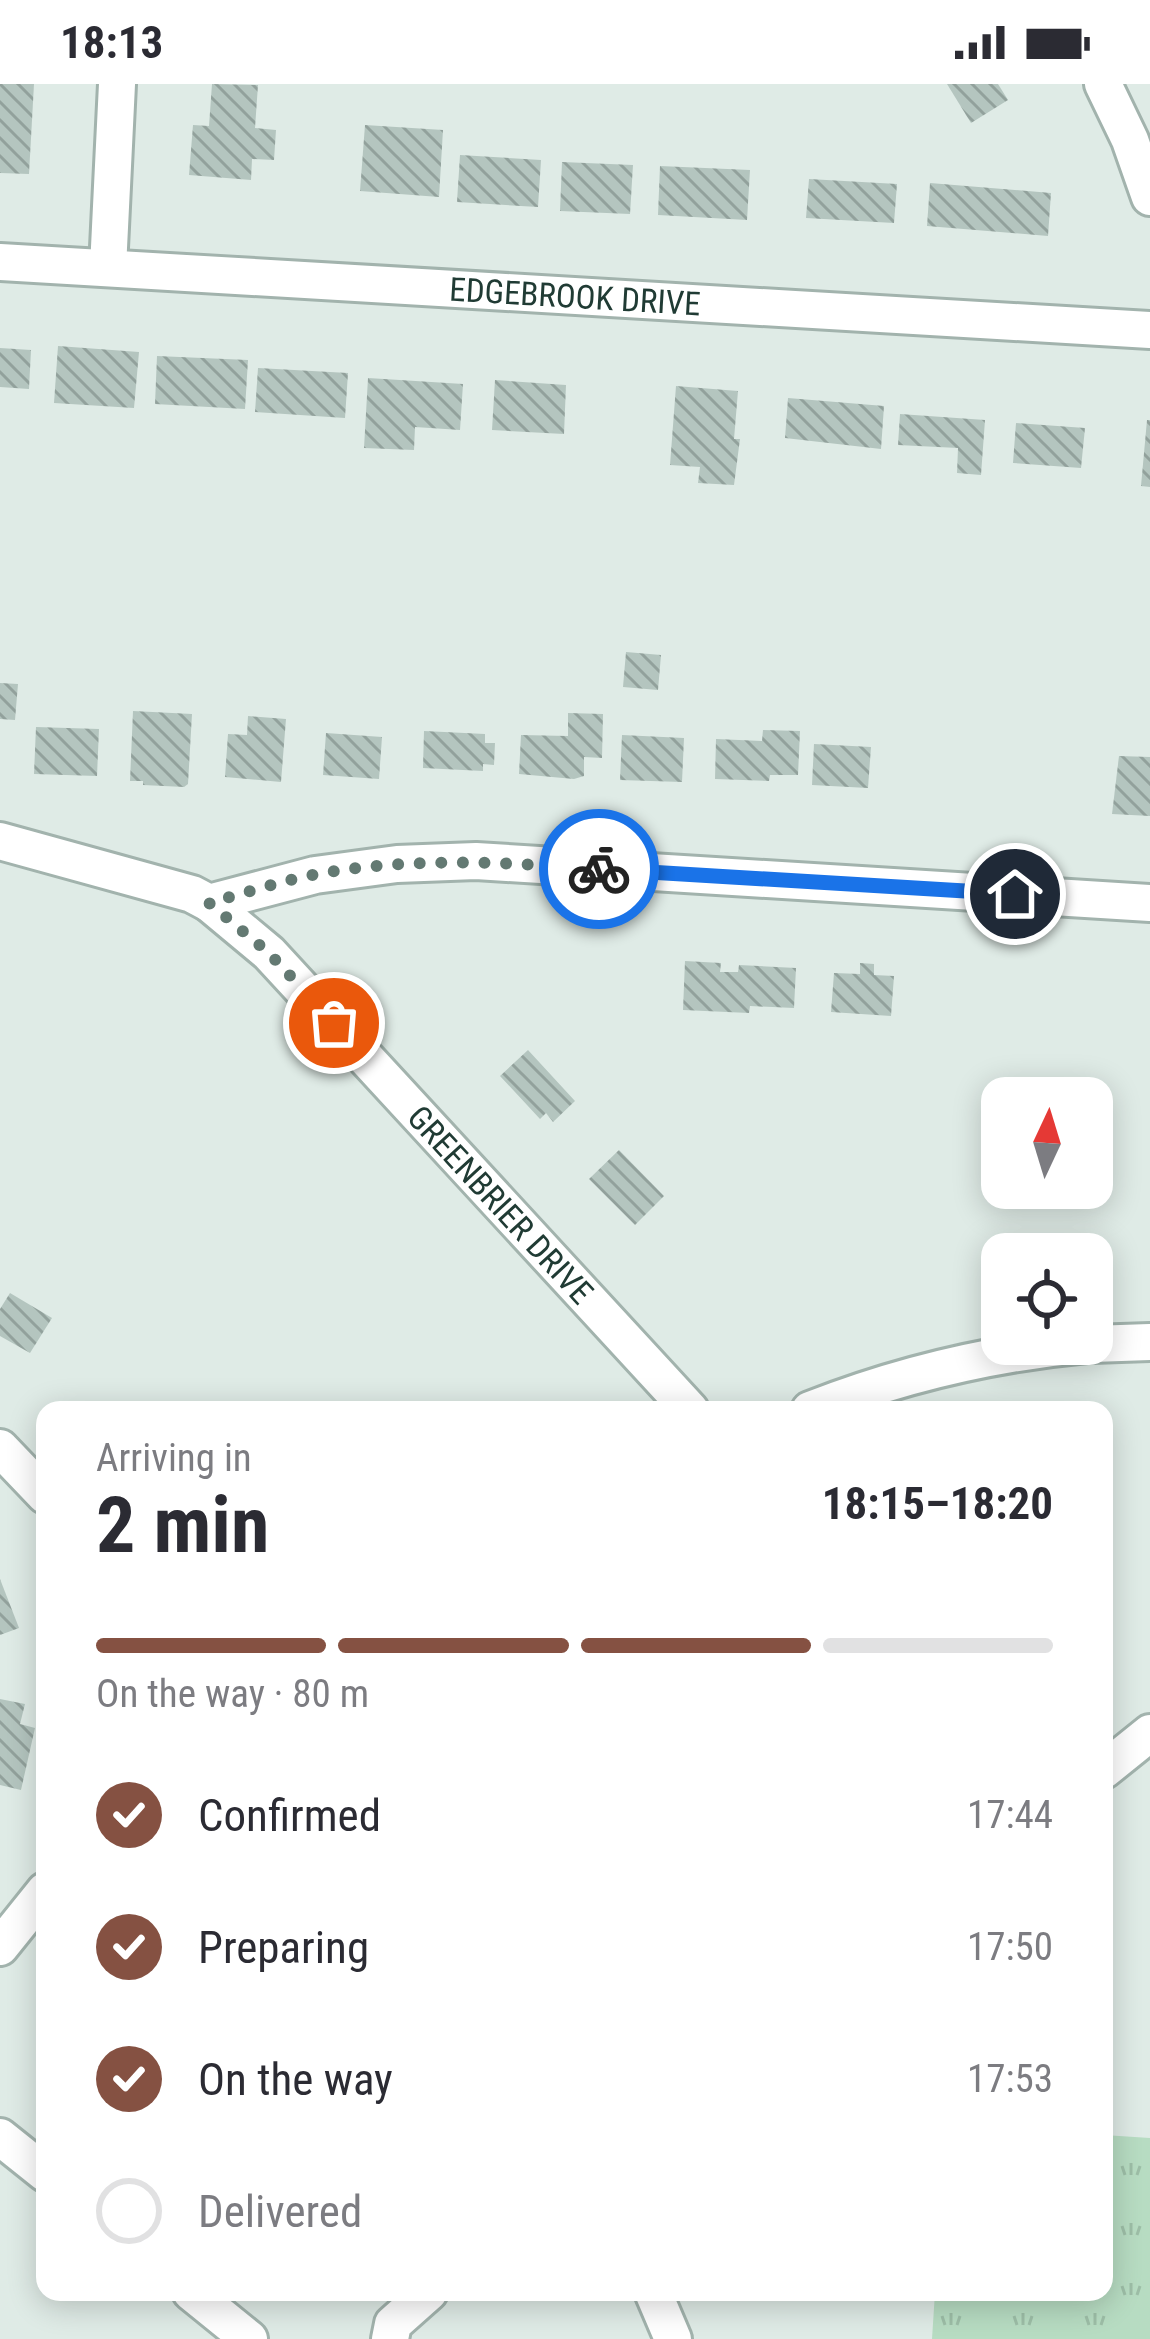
<!DOCTYPE html>
<html lang="en">
<head>
<meta charset="utf-8">
<style>
  body { margin:0; font-family:"Roboto Condensed",sans-serif; background:#f7f7f7; color:#2b2b33; height:100vh; display:flex; flex-direction:column; font-size:45px; white-space:nowrap }
  * { box-sizing:border-box; margin:0 }
  p { font-size:39px; color:#7c7c81 }
  .icon { flex:none; width:66px; height:66px; fill:none; stroke:currentColor; stroke-width:2; stroke-linecap:round; stroke-linejoin:round }
  .map { position:relative; flex:1; overflow:hidden }
  .details { position:absolute; left:36px; top:1317px; width:1077px; height:900px; display:flex; flex-direction:column; background:#fff; border-radius:24px; box-shadow:0 6px 30px #0003 }
  .details>* { flex:none }
  .needle { width:78px; rotate:4deg }
  .tools { position:absolute; left:981px; top:993px; display:grid; gap:24px }
  .tools a { display:grid; place-items:center; width:132px; height:132px; border-radius:24px; background:#fff; box-shadow:0 6px 30px #0003; font-size:60px }
  .pin { position:absolute; display:grid; place-items:center; width:102px; height:102px; color:#fff; margin:-51px; border:6px solid #fff; border-radius:50%; box-shadow:0 3px 12px #0007 }
  .courier { position:absolute; display:grid; place-items:center; width:120px; height:120px; margin:-60px; border:9px solid #1a73e8; border-radius:50%; background:#fff; color:#222; box-shadow:0 3px 15px #0007 }
  .head em { font-style:normal; font-weight:700 }
  .head div { display:flex; flex-direction:column-reverse }
  .head { display:flex; align-items:center; justify-content:space-between; height:204px; padding:0 60px }
  h1 { font-size:78px; font-weight:700; line-height:90px }
  .bar { display:grid; grid-template-columns:repeat(4,1fr); gap:18px 12px; align-content:center; height:144px; padding:0 60px }
  .bar i { height:15px; border-radius:9px; background:#e1e1e2 }
  .bar .on { background:#855142 }
  .bar p { grid-column:span 4 }
  ol { padding:0 60px; list-style:none }
  li { display:flex; align-items:center; gap:36px; height:132px }
  li p { margin-inline-start:auto }
  li .icon { padding:12px; border-radius:50%; background:#855142; color:#fff; stroke-width:4 }
  li:last-child { color:#7c7c81 }
  li i { width:66px; height:66px; border:6px solid #e1e1e2; border-radius:50% }
  .status { display:flex; justify-content:space-between; align-items:center; height:84px; padding:0 60px; background:#fff; direction:ltr }
  .status svg { height:33px; fill:currentColor }
  .map>svg:first-child { display:block }
  .park { fill:url(#park-tufts) }
  .building { fill:url(#building-back-hatch) }
  .lines { fill:none; stroke-linecap:round; stroke-linejoin:round }
  .minor-casing { stroke:#a2b3ad; stroke-width:42 }
  .minor { stroke:#fff; stroke-width:36 }
  .done { stroke:#637972; stroke-width:12; stroke-dasharray:0 21.6 }
  .route { stroke:#1a73e8; stroke-width:15 }
  .labels { text-anchor:middle; dominant-baseline:central; stroke-width:10; stroke-linejoin:round; paint-order:stroke }
  .street-label { font-size:33px; fill:#203b34; stroke:#eff7f4 }
</style>
</head>
<body>
<div class="status"><b>18:13</b><svg viewBox="0 0 49 12"><path d="M0 12V9h3v3zM5 12V6h3v6zM10 12V3h3v9zM15 12V0h3v12zM26 1h20v11H26zM47 4h2v5h-2z"/></svg></div>
<div class="map">
<svg width="1150" height="2255" viewBox="0 0 1150 2255">
  <defs>
    <pattern id="park-tufts" width="24" height="20" patternUnits="userSpaceOnUse" patternTransform="scale(3)"><rect width="24" height="20" fill="#b7dcc2"/><path d="M3 7l-1-3M5 7V3M7 7l1-3M15 17l-1-3M17 17v-4M19 17l1-3" fill="none" stroke="#9dbea7"/></pattern>
    <pattern id="building-back-hatch" width="6" height="6" patternUnits="userSpaceOnUse" patternTransform="scale(3)"><rect width="6" height="6" fill="#b4c5bf"/><path d="M-1 5l2 2M0 0l6 6M5-1l2 2" fill="none" stroke="#92a19c"/></pattern>
  </defs>
  <rect width="100%" height="100%" fill="#dfebe6"/>
  <path class="park" d="M1104 2051 1150 2054V2255H932L935 2208H1104Z"/>
  <g class="building">
    <path d="M0 0H34L29 90 0 89Z"/>
    <path d="M212 0 258 1 255 44 276 46 274 76 252 75 251 96 189 91 193 41 209 42Z"/>
    <path d="M947 0H998L1008 16 971 39Z"/>
    <path d="M365 41 443 46 439 113 360 107Z"/>
    <path d="M460 71 541 76 538 123 457 118Z"/>
    <path d="M562 78 633 81 630 130 560 127Z"/>
    <path d="M660 82 750 86 747 136 658 131Z"/>
    <path d="M809 95 897 100 894 139 806 134Z"/>
    <path d="M930 99 1051 109 1048 152 927 142Z"/>
    <path d="M58 262 139 268 134 324 54 319Z"/>
    <path d="M0 264 31 266 29 305 0 303Z"/>
    <path d="M157 272 248 276 245 325 155 320Z"/>
    <path d="M258 284 348 289 345 334 255 328Z"/>
    <path d="M368 294 463 300 460 346 415 343 414 366 364 364Z"/>
    <path d="M495 296 566 301 564 350 492 346Z"/>
    <path d="M676 302 738 307 734 355H740L734 401 698 399 700 383 670 381Z"/>
    <path d="M788 314 884 322 881 365 785 354Z"/>
    <path d="M900 330 985 336 981 391 957 389 958 364 898 361Z"/>
    <path d="M1147 336H1150V403L1141 402Z"/>
    <path d="M1016 339 1085 344 1081 384 1013 379Z"/>
    <path d="M626 568 661 571 658 606 623 603Z"/>
    <path d="M0 599 18 600 15 636 0 635Z"/>
    <path d="M133 627 192 630 188 700 184 703 143 701V697H130Z"/>
    <path d="M568 629 603 630 602 674 584 673V692L574 695 519 690 521 651 568 652Z"/>
    <path d="M248 632 286 635 281 698 225 693 228 650 247 651Z"/>
    <path d="M36 643 99 645 97 692 34 690Z"/>
    <path d="M763 646 800 647 798 691H770L769 697 715 695 716 655 762 657Z"/>
    <path d="M424 647 485 650V659H495L494 681 483 680V687L423 684Z"/>
    <path d="M326 649 382 653 379 695 323 691Z"/>
    <path d="M622 651 684 654 682 698 620 696Z"/>
    <path d="M814 660 871 663 868 704 812 701Z"/>
    <path d="M1119 672 1150 673V732L1112 730Z"/>
    <path d="M685 877 721 879 720 888H738L739 881 796 884 794 924 750 922 749 929 683 926Z"/>
    <path d="M860 879 874 880V891L894 892 891 932 831 928 834 889 860 890Z"/>
    <path d="M528 966 575 1017 553 1038 546 1029 540 1035 500 992Z"/>
    <path d="M619 1066 664 1112 635 1141 589 1095Z"/>
    <path d="M10 1209 52 1234 30 1269 0 1252V1225Z"/>
    <path d="M0 1495 19 1544 0 1551Z"/>
    <path d="M0 1615 25 1620 20 1640 35 1644 21 1706 0 1701Z"/>
  </g>
  <g class="lines">
    <g class="minor-casing">
      <g id="minor">
        <path d="M1103 0 1130 56 1150 113"/>
        <path id="s1" d="M0 178 1150 246"/>
        <path d="M108 184 117 0"/>
        <path d="M0 757 192 810 209 819 315 791 397 780 476 777 1150 819"/>
        <path id="s2" d="M209 819 269 869 690 1326"/>
        <path d="M1092 1260 1150 1258"/>
        <path d="M810 1326C899 1291 992 1269 1087 1260"/>
        <path d="M0 1364 45 1411"/>
        <path d="M1104 1686 1150 1649"/>
        <path d="M0 1863 45 1807"/>
        <path d="M0 2053 45 2089"/>
        <path d="M191 2208 249 2255"/>
        <path d="M653 2208 673 2255"/>
        <path d="M390 2255 393 2240 429 2208"/>
      </g>
    </g>
    <use href="#minor" class="minor"/>
  </g>
  <g class="lines">
    <path class="done" d="M334 939 269 869 209 819C245 809 281 797 318 790 411 773 504 778 599 785"/>
    <path class="route" d="M599 785 1015 810"/>
  </g>
  <g class="labels">
    <g class="street-label">
      <text stroke="none"><textPath href="#s1" startOffset="576">EDGEBROOK DRIVE</textPath></text>
      <text stroke="none"><textPath href="#s2" startOffset="420">GREENBRIER DRIVE</textPath></text>
    </g>
  </g>
</svg>
<div class="tools">
<a><svg class="needle" viewBox="-14 -14 28 28"><path d="M0-13l5 13h-10z" fill="#e53935"/><path d="M0 13l5-13h-10z" fill="#7c7c81"/></svg></a>
<a><svg class="icon" aria-label="locate" viewBox="0 0 24 24"><circle cx="12" cy="12" r="6"/><path d="M12 2v4M12 18v4M2 12h4M18 12h4"/></svg></a>
</div>
<div class="pin" style="left:334px;top:939px;background:#ea580c"><svg class="icon" aria-label="bag" viewBox="0 0 24 24"><path d="M5 8h14l-1 12H6zM9 8a3 3 0 0 1 6 0"/></svg></div>
<div class="pin" style="left:1015px;top:810px;background:#1f2937"><svg class="icon" aria-label="home" viewBox="0 0 24 24"><path d="M3 11l9-7 9 7M6 9v11h12V9"/></svg></div>
<div class="courier" style="left:599px;top:785px"><svg class="icon" aria-label="bike" viewBox="0 0 24 24"><circle cx="6" cy="16" r="4"/><circle cx="18" cy="16" r="4"/><path d="M6 16l4-8h5l3 8M10 8l3 8H6M13 5h3"/></svg></div>
<section class="details">
<div class="head"><div><h1>2 min</h1><p>Arriving in</p></div><em>18:15–18:20</em></div>
<div class="bar"><i class="on"></i><i class="on"></i><i class="on"></i><i></i><p>On the way · 80 m</p></div>
<ol>
<li><svg class="icon" aria-label="check" viewBox="0 0 24 24"><path d="M5 12l5 5 9-10"/></svg>Confirmed<p>17:44</p></li>
<li><svg class="icon" aria-label="check" viewBox="0 0 24 24"><path d="M5 12l5 5 9-10"/></svg>Preparing<p>17:50</p></li>
<li><svg class="icon" aria-label="check" viewBox="0 0 24 24"><path d="M5 12l5 5 9-10"/></svg>On the way<p>17:53</p></li>
<li><i></i>Delivered</li>
</ol>
</section>
</div>
</body>
</html>
